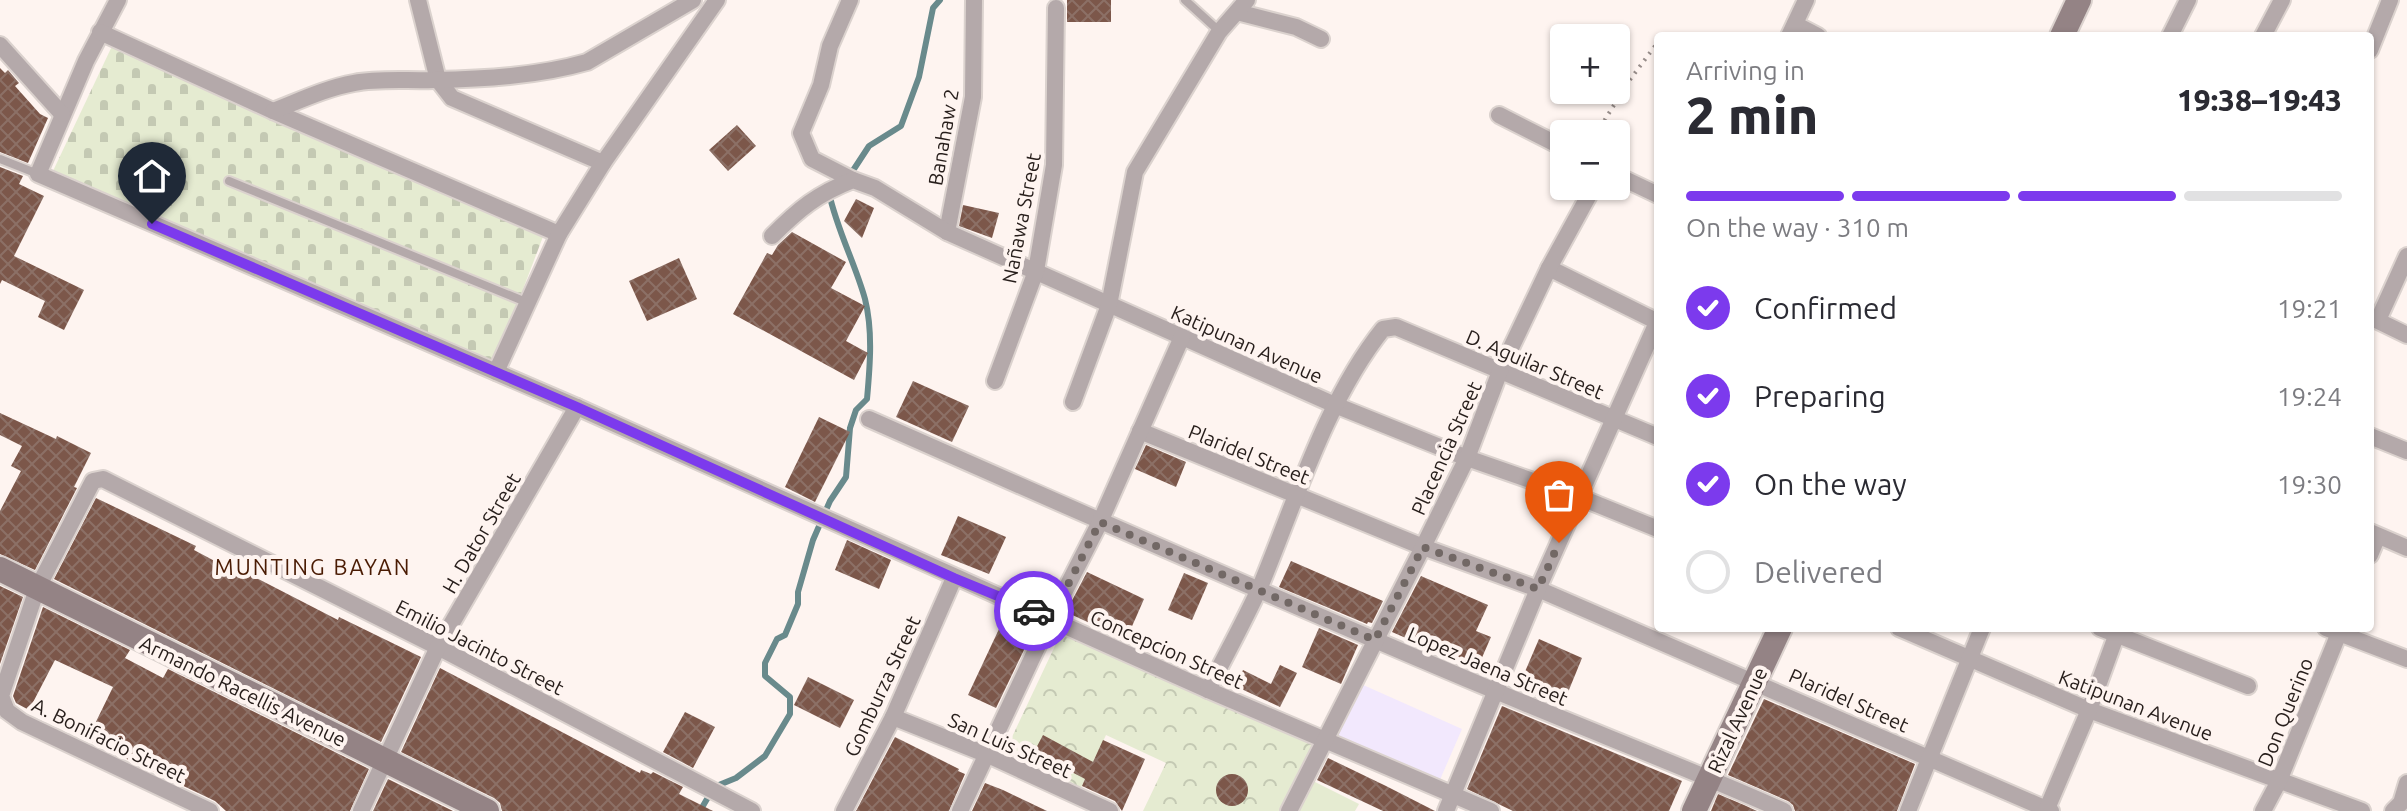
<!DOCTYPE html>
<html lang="en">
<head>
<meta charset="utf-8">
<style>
  body { margin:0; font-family:Ubuntu,sans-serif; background:#f2f2f3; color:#2b2b33; height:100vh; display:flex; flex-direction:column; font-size:30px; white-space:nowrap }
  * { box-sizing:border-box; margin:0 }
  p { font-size:26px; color:#7c7c81 }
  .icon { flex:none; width:44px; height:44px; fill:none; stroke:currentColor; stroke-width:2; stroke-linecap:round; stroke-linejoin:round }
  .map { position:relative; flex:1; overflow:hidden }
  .panel { position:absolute; left:1654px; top:32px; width:720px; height:600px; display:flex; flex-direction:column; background:#fff; border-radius:8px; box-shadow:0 2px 6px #0004 }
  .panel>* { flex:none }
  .controls { position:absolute; left:1550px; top:24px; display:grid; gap:16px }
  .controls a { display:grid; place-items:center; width:80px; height:80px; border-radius:8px; background:#fff; box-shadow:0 2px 6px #0004; font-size:40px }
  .pin { position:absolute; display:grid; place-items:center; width:68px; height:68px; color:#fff; margin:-82px -34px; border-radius:50% 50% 50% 0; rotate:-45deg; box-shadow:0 0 8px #0007 }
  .pin .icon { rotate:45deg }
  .courier { position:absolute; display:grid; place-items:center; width:80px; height:80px; margin:-40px; border:6px solid #7c3aed; border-radius:50%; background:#fff; color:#222; box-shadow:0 2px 10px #0007 }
  .overview em { font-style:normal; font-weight:800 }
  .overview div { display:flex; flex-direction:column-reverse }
  .overview { display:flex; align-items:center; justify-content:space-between; height:136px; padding:0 32px }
  h1 { font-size:52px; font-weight:800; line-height:60px }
  .bar { display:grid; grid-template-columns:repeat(4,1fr); gap:12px 8px; align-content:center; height:96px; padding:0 32px }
  .bar i { height:10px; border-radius:6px; background:#e1e1e2 }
  .bar .active { background:#7c3aed }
  .bar p { grid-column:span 4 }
  ol { padding:0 32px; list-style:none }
  li { display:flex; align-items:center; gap:24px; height:88px }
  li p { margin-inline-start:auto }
  li .icon { padding:8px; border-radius:50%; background:#7c3aed; color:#fff; stroke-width:4 }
  li:last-child { color:#7c7c81 }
  li i { width:44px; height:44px; border:4px solid #e1e1e2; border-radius:50% }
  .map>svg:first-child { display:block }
  .education { fill:#f2e8fd }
  .cemetery { fill:url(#cemetery-stones) }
  .park { fill:url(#park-crowns) }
  .garden { fill:#e5ebd1 }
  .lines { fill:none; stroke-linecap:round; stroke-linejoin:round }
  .stream { stroke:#698a8c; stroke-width:6 }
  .building { fill:url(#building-cross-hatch) }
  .lane-casing { stroke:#dbd2ce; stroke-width:12 }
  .street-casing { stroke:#dbd2ce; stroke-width:20 }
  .secondary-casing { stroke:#dbd2ce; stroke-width:28 }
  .path { stroke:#978d8a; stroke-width:4; stroke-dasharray:2 6; stroke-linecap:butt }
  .lane { stroke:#b4a9aa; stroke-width:8 }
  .street { stroke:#b4a9aa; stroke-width:16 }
  .secondary { stroke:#948385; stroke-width:24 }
  .done { stroke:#726865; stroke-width:8; stroke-dasharray:0 14.4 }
  .route { stroke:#7c3aed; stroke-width:10 }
  .labels { text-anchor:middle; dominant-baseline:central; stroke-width:8; stroke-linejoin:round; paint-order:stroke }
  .street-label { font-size:20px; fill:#261d1a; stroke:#fef4f0 }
  .neighbourhood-label { font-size:22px; letter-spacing:2px; fill:#4a1b03; stroke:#fef4f0 }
</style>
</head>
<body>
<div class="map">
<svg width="2407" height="811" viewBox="0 0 2407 811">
  <defs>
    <pattern id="cemetery-stones" width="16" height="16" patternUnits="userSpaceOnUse" patternTransform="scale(2)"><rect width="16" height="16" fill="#e5ebd1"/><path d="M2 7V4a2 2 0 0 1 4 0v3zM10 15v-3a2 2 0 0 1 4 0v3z" fill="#c4c9b3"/></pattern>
    <pattern id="park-crowns" width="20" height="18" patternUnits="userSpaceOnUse" patternTransform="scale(2)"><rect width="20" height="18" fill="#e5ebd1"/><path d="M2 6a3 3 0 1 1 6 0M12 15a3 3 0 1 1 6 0" fill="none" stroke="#c4c9b3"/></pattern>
    <pattern id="building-cross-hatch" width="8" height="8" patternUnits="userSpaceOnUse" patternTransform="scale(2)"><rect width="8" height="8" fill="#7c574a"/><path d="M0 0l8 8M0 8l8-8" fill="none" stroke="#8c7066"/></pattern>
  </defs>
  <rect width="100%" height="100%" fill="#fef4f0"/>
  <path class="education" d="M1361 684 1462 729 1439 782 1337 737Z"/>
  <path class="cemetery" d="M113 44 544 234 495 363 53 171Z"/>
  <path class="park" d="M1062 631 1315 744 1281 811H1143L1166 763 1106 735 1079 792 1003 756Z"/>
  <path class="garden" d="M1313 781 1359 804 1355 811H1298Z"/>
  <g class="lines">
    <g class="stream">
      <path d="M852 172 869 146 901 126 919 77 933 8 940 0"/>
      <path d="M700 811 714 787 736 778 765 756 790 714V697L765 676V663L777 639 785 635 798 604V592L813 540 830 501 846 477 850 428 856 410 867 399C870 366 873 331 865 299 855 263 837 230 829 193"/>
    </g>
  </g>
  <g class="building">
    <rect x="1067" y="0" width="44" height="22"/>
    <path d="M0 68 5 73 8 70 19 83 15 86 40 114 48 118 28 163 0 152Z"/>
    <path d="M737 125 756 146 728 171 709 150Z"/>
    <path d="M0 167 23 176 19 184 44 196 14 256 84 290 64 330 38 317 45 301 2 280 0 284Z"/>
    <path d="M856 199 874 208 862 238 844 221Z"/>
    <path d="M963 205 999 213 992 238 959 226Z"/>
    <path d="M792 232 846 262 831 288 865 306 846 341 868 353 854 380 733 314 767 253 772 255 778 245Z"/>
    <path d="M679 258 697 299 647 321 629 281Z"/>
    <path d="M913 381 969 406 952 442 896 417Z"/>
    <path d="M0 413 56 439 57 436 91 453 74 487 77 488 35 570 0 554V511L21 471 11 466 22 446 0 435Z"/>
    <path d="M819 417 850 432 815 502 785 487Z"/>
    <path d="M1146 445 1186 462 1176 487 1135 469Z"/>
    <path d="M96 498 196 546 194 550 239 574 241 570 338 620 339 617 421 657 381 742 54 579Z"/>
    <path d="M958 516 1006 537 989 574 941 555Z"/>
    <path d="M847 540 891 560 879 589 835 570Z"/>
    <path d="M1291 561 1383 601 1372 623 1368 622 1367 624 1279 587Z"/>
    <path d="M1087 572 1144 599 1126 640 1066 612Z"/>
    <path d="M1184 573 1208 583 1192 620 1168 610Z"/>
    <path d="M1421 576 1488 605 1476 631 1491 637 1477 669 1392 632Z"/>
    <path d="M0 586 23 597 0 664Z"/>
    <path d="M43 607 130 650 125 658 163 678 168 669 369 769 350 811H226L215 801 87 740 113 687 55 660 29 710 16 703 13 696Z"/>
    <path d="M1007 612 1036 625 996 708 968 695Z"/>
    <path d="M1319 628 1358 645 1341 684 1302 667Z"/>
    <path d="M1539 639 1582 658 1562 707 1518 688Z"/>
    <path d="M1280 665 1297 673 1280 707 1235 686 1243 670 1271 684Z"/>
    <path d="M440 668 640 773 641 770 651 774 653 772 683 787 679 794 713 811H502L500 803 494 798 401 752Z"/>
    <path d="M808 677 854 700 840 728 794 705Z"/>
    <path d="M1764 699 1915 764 1897 811H1795L1793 805 1788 801 1728 775Z"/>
    <path d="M1502 706 1682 781 1669 811H1513L1467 789Z"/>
    <path d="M685 712 715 727 693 768 663 752Z"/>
    <path d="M1043 735 1093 762 1103 740 1145 759 1122 811 1115 801 1082 786 1085 779 1034 752Z"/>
    <path d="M895 737 959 769 958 771 965 774 949 811H856Z"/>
    <path d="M1328 758 1386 786 1435 811H1383L1317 780Z"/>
    <circle cx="1232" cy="790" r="16"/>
    <path d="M388 779 453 811H373Z"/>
    <path d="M985 783 1003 790 1047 811H972Z"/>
    <path d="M1718 794 1744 805 1757 811H1711Z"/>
  </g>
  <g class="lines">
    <g class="lane-casing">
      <g id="lane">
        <path d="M1185 0 1219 31"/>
        <path d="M0 159 38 174"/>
        <path d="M229 181 526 302"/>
      </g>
    </g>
    <g class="street-casing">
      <g id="street">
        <path d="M118 0 86 61 38 174 577 407 1208 690 1491 811"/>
        <path d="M418 0 438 80 452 98 603 163"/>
        <path d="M850 0 830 46 821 85 801 133 812 159 853 180"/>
        <path d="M1237 12 1296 27 1321 39"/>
        <path d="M1795 24 1818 36"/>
        <path d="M100 32 273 111 559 234"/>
        <path d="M1789 36 1806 0"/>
        <path d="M2170 36 2188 0"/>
        <path d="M2263 36 2282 0"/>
        <path d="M0 45 62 114"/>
        <path d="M2370 50 2390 0"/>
        <path d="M273 111C299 101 326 88 354 83 380 78 408 81 434 80 485 79 538 76 587 62L693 0"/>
        <path d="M1499 115 1564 148"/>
        <path d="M1616 175 1658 195"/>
        <path d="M947 232 973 97 974 0"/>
        <path d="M772 236C799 209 817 194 853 180L875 188 947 232 1335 405 1467 458 1579 497 1658 529"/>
        <path d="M1549 268 1658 322"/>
        <path d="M2370 317 2407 335"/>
        <path d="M2378 320 2407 256"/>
        <path d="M496 372 559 234 603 163 717 0"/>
        <path d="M995 381 1036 271 1054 165 1056 8"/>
        <path d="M1073 402 1109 305 1135 172 1219 32 1247 0"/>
        <path d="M869 419C1077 511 1284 602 1493 690 1590 731 1688 768 1784 811"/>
        <path d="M1140 431 1423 547 1538 589 2051 811"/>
        <path d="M2370 436 2407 451"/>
        <path d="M2370 532 2407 548"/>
        <path d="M2370 555 2378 536"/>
        <path d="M1899 628 2089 710 2362 811"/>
        <path d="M2100 628 2248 686"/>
        <path d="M2326 628 2407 659"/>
        <path d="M1208 690C1225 656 1244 622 1260 587 1295 503 1326 400 1383 329L1396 327 1658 437"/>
        <path d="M893 717 988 755 1110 811"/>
        <path d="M210 811 22 722 7 711 1 696 37 589 93 481 103 479 438 647 752 811"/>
        <path d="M361 811 438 647 577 407"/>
        <path d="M844 811 893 717 954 578"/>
        <path d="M960 811 1051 618 1100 522 1182 337"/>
        <path d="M1289 811 1423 547 1467 458 1500 371 1549 268 1594 186"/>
        <path d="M1446 811 1538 589 1658 320"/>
        <path d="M1908 811 1982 628"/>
        <path d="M2046 811 2089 710 2119 628"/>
        <path d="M2263 811 2279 781 2341 628"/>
        <path d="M2393 811 2401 803 2407 783"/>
      </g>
    </g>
    <g class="secondary-casing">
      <g id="secondary">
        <path d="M2062 36 2079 0"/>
        <path d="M0 569 487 811"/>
        <path d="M1694 811 1780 628"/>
      </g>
    </g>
    <path class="path" d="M1596 134 1629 81 1658 42"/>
    <use href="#lane" class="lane"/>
    <use href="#street" class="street"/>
    <use href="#secondary" class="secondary"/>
  </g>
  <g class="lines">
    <path class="done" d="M1034 611 1051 618 1100 522 1375 640 1423 547 1538 589 1559 543"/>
    <path class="route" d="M152 224 577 407 954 578 1034 611"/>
  </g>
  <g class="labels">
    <g class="street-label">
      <text transform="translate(943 137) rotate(-80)">Banahaw 2</text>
      <text transform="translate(1021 218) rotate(-79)">Nañawa Street</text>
      <text transform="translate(1247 344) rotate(24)">Katipunan Avenue</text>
      <text transform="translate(1535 364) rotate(23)">D. Aguilar Street</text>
      <text transform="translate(1446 448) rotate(-66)">Placencia Street</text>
      <text transform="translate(1249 454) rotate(22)">Plaridel Street</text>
      <text transform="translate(481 533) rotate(-60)">H. Dator Street</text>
      <text transform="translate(480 647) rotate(27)">Emilio Jacinto Street</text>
      <text transform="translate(1167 649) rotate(24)">Concepcion Street</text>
      <text transform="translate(1488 666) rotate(23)">Lopez Jaena Street</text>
      <text transform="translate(882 686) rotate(-65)">Gomburza Street</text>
      <text transform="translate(243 691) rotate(26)">Armando Racellis Avenue</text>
      <text transform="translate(1849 700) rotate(24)">Plaridel Street</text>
      <text transform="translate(2136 705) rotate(21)">Katipunan Avenue</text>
      <text transform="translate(2285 712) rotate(-68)">Don Querino</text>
      <text transform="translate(1737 720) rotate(-65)">Rizal Avenue</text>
      <text transform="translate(109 740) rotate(26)">A. Bonifacio Street</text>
      <text transform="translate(1010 745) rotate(24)">San Luis Street</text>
    </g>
    <g class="neighbourhood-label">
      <text x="313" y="566">MUNTING BAYAN</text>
    </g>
  </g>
</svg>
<div class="controls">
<a>+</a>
<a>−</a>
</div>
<div class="pin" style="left:1559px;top:543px;background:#ea580c"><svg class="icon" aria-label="bag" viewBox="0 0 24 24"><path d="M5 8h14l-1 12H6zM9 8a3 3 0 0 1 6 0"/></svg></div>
<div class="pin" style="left:152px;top:224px;background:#1f2937"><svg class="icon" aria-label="home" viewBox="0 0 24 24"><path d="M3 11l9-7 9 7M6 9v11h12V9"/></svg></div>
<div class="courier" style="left:1034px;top:611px"><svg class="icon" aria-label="car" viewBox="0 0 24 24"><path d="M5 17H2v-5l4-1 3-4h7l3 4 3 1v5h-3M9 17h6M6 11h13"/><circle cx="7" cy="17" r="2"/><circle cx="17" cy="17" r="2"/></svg></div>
<section class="panel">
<div class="overview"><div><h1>2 min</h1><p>Arriving in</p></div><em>19:38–19:43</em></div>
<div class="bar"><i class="active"></i><i class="active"></i><i class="active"></i><i></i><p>On the way · 310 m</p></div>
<ol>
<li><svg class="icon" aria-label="check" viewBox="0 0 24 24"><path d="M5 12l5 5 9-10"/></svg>Confirmed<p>19:21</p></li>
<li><svg class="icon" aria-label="check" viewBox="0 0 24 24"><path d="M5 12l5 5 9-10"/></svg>Preparing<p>19:24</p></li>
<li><svg class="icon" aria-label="check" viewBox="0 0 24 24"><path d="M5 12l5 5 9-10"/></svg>On the way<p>19:30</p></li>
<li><i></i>Delivered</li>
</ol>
</section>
</div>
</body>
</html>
